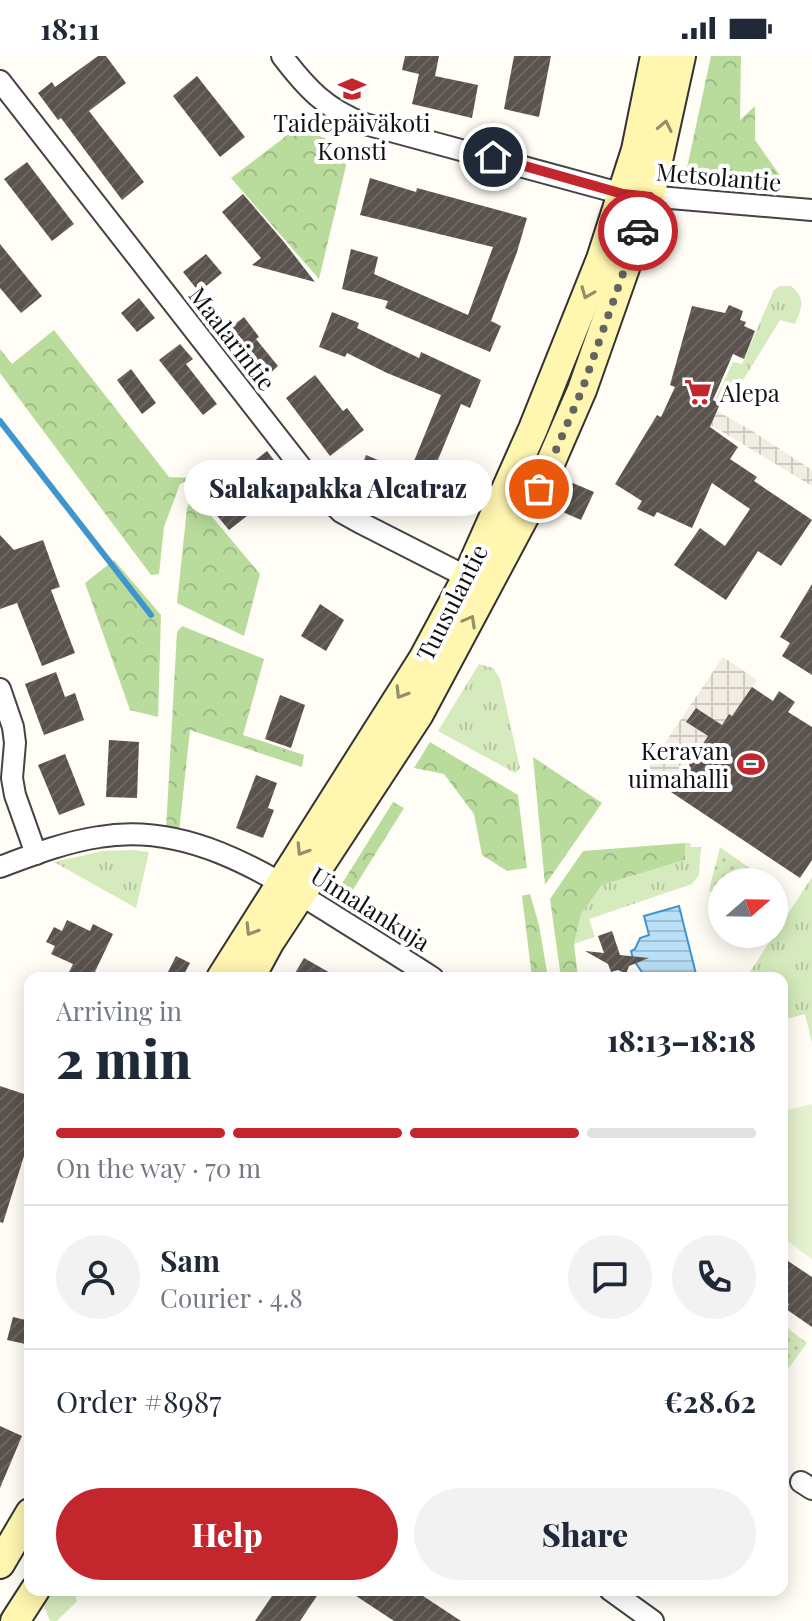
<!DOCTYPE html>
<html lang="en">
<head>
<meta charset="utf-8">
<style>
  body { margin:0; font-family:"Playfair Display",serif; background:#f2f2f3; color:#1f2937; height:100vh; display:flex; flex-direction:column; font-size:30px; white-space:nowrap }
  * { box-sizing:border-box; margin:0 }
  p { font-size:26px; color:#747a83 }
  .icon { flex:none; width:44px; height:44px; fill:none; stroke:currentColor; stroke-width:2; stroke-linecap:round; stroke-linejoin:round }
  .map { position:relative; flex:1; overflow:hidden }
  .panel { position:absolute; left:24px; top:916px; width:764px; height:624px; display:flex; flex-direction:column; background:#fff; border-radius:16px; box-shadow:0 4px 20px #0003 }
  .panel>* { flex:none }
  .needle { width:52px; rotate:70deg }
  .controls { position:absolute; left:708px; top:812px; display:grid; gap:16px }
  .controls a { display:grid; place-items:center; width:80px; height:80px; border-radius:50%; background:#fff; box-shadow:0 4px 20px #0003; font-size:40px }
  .pin { position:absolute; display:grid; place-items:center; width:68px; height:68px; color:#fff; margin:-34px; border:4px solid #fff; border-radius:50%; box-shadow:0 2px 8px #0007 }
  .courier { position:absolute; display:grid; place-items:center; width:80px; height:80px; margin:-40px; border:6px solid #c4262e; border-radius:50%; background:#fff; color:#222; box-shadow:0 2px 10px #0007 }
  .bubble { position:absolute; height:56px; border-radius:28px; background:#fff; box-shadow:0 4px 20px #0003; font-size:26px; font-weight:800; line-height:56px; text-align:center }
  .summary em { font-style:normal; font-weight:800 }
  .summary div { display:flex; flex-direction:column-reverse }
  .summary { display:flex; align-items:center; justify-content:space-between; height:136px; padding:0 32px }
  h1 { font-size:52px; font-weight:800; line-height:60px }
  .bar { display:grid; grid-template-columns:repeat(4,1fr); gap:12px 8px; align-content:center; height:96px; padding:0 32px }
  .bar i { height:10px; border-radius:6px; background:#e0e1e3 }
  .bar .selected { background:#c4262e }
  .bar p { grid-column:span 4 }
  .line { display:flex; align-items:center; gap:20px; padding:0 32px; border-top:2px solid #e0e1e3 }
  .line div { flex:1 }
  .round { display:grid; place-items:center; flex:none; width:84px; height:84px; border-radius:42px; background:#f2f2f3 }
  .button { display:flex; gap:16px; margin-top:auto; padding:16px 32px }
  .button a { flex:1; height:92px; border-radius:48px; background:#c4262e; color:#fff; font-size:32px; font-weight:800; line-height:92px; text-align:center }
  .button a+a { background:#f2f2f3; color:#1f2937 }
  .status { display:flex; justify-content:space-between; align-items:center; height:56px; padding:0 40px; background:#fff; direction:ltr }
  .status svg { height:22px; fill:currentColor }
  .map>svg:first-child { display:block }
  .grass { fill:url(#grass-tufts) }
  .forest { fill:url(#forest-crowns) }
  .park { fill:url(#park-dots) }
  .pitch { fill:#e6f2cf }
  .plaza { fill:url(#plaza-grid) }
  .water { fill:url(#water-rules); stroke:#3f96cf; stroke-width:2 }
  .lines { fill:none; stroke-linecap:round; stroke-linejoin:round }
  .stream { stroke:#3f96cf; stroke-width:6 }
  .building { fill:url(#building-hatch) }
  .street-casing { stroke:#444; stroke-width:24 }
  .secondary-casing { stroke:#333; stroke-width:32 }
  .street { stroke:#fff; stroke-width:20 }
  .secondary { stroke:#fff6b0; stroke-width:28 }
  .oneway { stroke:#948f68 }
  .done { stroke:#646461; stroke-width:8; stroke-dasharray:0 14.4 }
  .route { stroke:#c4262e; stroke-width:10 }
  .labels { text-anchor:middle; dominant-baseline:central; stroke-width:8; stroke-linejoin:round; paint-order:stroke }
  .poi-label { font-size:24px; fill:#111; stroke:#fff }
  .street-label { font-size:24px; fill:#111; stroke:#fff }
</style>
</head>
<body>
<div class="status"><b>18:11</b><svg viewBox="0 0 49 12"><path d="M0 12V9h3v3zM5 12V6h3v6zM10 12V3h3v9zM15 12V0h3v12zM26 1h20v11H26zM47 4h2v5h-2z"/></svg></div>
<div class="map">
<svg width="812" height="1565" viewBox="0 0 812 1565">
  <defs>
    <pattern id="grass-tufts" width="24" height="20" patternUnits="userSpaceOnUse" patternTransform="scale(2)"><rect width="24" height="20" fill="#d5ebbd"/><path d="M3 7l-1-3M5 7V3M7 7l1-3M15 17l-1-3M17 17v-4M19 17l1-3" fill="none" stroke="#b6c8a1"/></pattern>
    <pattern id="forest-crowns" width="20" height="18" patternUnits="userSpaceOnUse" patternTransform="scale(2)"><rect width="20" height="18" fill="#b9dc9c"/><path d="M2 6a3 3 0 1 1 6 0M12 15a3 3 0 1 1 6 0" fill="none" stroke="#9ebc85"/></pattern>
    <pattern id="park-dots" width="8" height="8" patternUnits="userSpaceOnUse" patternTransform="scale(2)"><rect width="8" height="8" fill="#d5ebbd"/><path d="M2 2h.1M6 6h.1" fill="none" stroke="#b6c8a1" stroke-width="1.8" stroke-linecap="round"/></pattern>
    <pattern id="plaza-grid" width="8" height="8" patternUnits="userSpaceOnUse" patternTransform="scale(2)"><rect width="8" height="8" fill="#f1ede2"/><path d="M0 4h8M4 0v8" fill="none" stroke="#cecac1"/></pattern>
    <pattern id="water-rules" width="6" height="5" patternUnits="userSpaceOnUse" patternTransform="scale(2)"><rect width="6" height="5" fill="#b9e0f7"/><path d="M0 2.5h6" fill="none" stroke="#9ebfd3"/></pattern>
    <pattern id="building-hatch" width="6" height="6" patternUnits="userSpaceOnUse" patternTransform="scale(2)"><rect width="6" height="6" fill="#5a524d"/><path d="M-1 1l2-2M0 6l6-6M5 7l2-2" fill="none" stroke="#6d6662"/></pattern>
  </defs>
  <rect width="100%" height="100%" fill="#fffdf5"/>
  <g class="grass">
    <path d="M780 230H791C806 242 802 252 795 268L780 264 727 350 716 342 733 306 742 308 774 234Z"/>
    <path d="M479 608 493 612 500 623 520 712 515 717 438 675Z"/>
    <path d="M685 787H690L691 791H701L699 819 692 828 589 863 595 881 574 888 581 858 602 829 685 804Z"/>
    <path d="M133 794 149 796 136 852 54 806 103 795Z"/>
    <path d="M812 821V987L805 958 782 964V922H746Z"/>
    <path d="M45 1534H74L77 1545 57 1565H50L41 1543Z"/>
  </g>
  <g class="forest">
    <path d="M711 0H741L740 64 755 50V84L781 121 779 133 685 121Z"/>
    <path d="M298 71 350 93 319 223 231 122Z"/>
    <path d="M54 274 169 421 194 422 180 428 164 471 159 518 151 519 0 317V293L12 308Z"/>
    <path d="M193 438 260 518 244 580 177 547 187 452Z"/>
    <path d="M114 504 161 559 158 661 130 654 85 527Z"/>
    <path d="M182 570 264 603 243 679 304 699 302 711 190 674 179 776 166 773 177 576Z"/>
    <path d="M430 686 518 739 527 812 507 815 482 799 474 758 444 718 414 712Z"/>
    <path d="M533 701 602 747 545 829Z"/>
    <path d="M393 746 404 752 339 856 328 850Z"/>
    <path d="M685 787V804L602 829 581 858 574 888 578 922H561L550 843 583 795Z"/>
    <path d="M530 838 539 869 548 922H532L522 840Z"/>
  </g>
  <g class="park">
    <path d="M720 791 755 816 754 826H722V844L709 834Z"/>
    <path d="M782 1268 807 1287 782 1321Z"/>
  </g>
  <path class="pitch" d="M812 1048V1203L782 1181V1055Z"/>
  <g class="plaza">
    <path d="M717 355 754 376 812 414V430L711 369Z"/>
    <path d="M723 601 757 624 732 660 729 658 722 669 695 652 686 666 708 681 671 736 644 718Z"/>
  </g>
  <path class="water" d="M679 850 697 922H646L633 903 631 895 635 893 640 882 649 879 644 860Z"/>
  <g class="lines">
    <path class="stream" d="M0 365 151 559"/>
  </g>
  <g class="building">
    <path d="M98 0H106L126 27 89 55 144 126 122 144 61 62 58 64 38 37 52 26 55 31Z"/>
    <path d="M405 0H439L435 20 478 29 472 62 412 48 419 18 402 14Z"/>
    <path d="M514 0H551L539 61 504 53Z"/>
    <path d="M197 20 245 81 220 101 173 40Z"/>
    <path d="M27 106 74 168 52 185 4 123Z"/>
    <path d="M370 122 416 136 417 132 527 162 517 196 491 265 501 270 490 296 385 252 388 245 342 233 351 193 378 201 374 218 468 259 493 191 360 159Z"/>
    <path d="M243 138 284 186 315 226 252 209 261 202 222 156Z"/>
    <path d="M0 188 42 240 21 257 0 232Z"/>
    <path d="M206 198 222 217 199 236 183 216Z"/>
    <path d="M139 242 155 262 137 276 121 257Z"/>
    <path d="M729 249 743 255 740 264 746 266 744 270 755 275 744 303 733 298 713 344 720 348 710 371 738 391 730 403 757 421 754 425 812 464 781 510 758 495 726 544 674 509 700 472 725 490 750 453 712 427 692 472 657 456 654 461 637 453 642 445 615 428 657 359 661 361 675 331 670 329 692 250 725 257Z"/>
    <path d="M332 256 359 267 357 272 419 302 421 296 481 324 470 352 461 348 423 440 381 423 377 432 357 423 366 399 407 416 412 404 414 405 441 339 387 317 347 297 345 301 319 291Z"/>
    <path d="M244 261 259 281 256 283 278 310 263 324 227 274Z"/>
    <path d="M180 288 193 303 186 308 217 348 203 359 159 304Z"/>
    <path d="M131 313 156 347 142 358 117 324Z"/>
    <path d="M315 319 343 355 347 352 364 374 330 400 286 342Z"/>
    <path d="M267 395 291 426 229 474 209 450 253 416 248 410Z"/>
    <path d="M568 425 594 436 581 464 556 453Z"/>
    <path d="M0 479 14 494 43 484 60 531 51 534 75 597 42 610 17 547 0 553Z"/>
    <path d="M812 528V619L782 600 790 587 780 581Z"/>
    <path d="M320 548 344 564 326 595 301 580Z"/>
    <path d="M56 616 65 641 75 637 84 664 44 679 25 628Z"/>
    <path d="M752 631 773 645 779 635 795 646 788 656 812 671V804L800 822 671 736 708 680 686 666 696 652 722 669 729 658 732 660Z"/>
    <path d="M280 639 305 649 291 692 265 683Z"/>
    <path d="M109 684 139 686 137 742 106 741Z"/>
    <path d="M65 698 85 749 59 759 38 709Z"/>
    <path d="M256 719 277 727 268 752 274 754 263 782 236 772Z"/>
    <path d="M67 864 90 875 93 868 113 878 92 922H66L73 908 51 898 55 890 46 886 54 871 62 875Z"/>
    <path d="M612 875 620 899 649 902 629 910 626 918 618 914 611 916 608 908 585 895 604 897 598 880Z"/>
    <path d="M176 900 190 907 182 922H165Z"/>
    <path d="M304 902 339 922H292Z"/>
    <path d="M0 1030 30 1040V1081L3 1167 0 1166Z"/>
    <path d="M782 1201 812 1221V1271L786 1253 789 1248 782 1243Z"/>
    <path d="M13 1261 30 1265V1289L7 1284Z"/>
    <path d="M0 1370 22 1380 0 1432Z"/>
    <path d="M276 1534H321L300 1565H255Z"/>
    <path d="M347 1534H414L461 1565H394Z"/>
  </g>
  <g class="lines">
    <g class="street-casing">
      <g id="street">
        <path d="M282 0C307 33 326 53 365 68L623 138 812 154"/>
        <path d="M0 25 319 434 341 456 359 466 467 521"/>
        <path d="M0 633 13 671 15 687 12 722 15 739 36 798"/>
        <path d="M0 811C32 799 65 786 99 781 185 766 261 814 330 857 365 879 399 900 433 922"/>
        <path d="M801 1426 812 1433"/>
        <path d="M610 1534 653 1565"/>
      </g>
    </g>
    <g class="secondary-casing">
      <g id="secondary">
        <path d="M221 922 423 603 467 521 533 373 601 203 636 94 655 0"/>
        <path d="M250 922 269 887 419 658 539 433 582 334 650 141 681 0"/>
        <path d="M0 1508 30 1457"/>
        <path d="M15 1565 35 1534"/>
      </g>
    </g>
    <use href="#street" class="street"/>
    <use href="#secondary" class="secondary"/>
  </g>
  <defs><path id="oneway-chevron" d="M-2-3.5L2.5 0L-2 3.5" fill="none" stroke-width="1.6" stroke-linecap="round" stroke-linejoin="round" transform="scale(2)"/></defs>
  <g class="oneway">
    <use href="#oneway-chevron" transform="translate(665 70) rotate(-78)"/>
    <use href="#oneway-chevron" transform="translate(587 237) rotate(112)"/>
    <use href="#oneway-chevron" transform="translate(470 565) rotate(-61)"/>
    <use href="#oneway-chevron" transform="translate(401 637) rotate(122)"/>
    <use href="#oneway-chevron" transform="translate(302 794) rotate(122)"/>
    <use href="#oneway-chevron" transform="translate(251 874) rotate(122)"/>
  </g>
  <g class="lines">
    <path class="done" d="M539 433 582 334 638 175"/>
    <path class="route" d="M493 101 623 138 650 141 638 175"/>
  </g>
  <defs>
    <g id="school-bare" transform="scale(2.16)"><path d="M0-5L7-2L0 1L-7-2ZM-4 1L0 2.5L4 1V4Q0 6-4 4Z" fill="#c4262e" stroke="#fff" stroke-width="2.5" paint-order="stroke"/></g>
    <g id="supermarket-bare" transform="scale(2.16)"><path d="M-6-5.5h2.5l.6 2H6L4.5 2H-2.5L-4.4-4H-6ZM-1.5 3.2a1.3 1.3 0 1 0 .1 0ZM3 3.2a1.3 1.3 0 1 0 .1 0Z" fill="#c4262e" stroke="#fff" stroke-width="2.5" paint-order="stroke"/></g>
    <g id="stadium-bare" transform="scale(2.16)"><path d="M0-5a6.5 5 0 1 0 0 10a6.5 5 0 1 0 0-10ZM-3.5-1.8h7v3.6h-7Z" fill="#c4262e" stroke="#fff" stroke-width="2.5" paint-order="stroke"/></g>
  </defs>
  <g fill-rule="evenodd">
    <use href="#school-bare" x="352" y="33"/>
    <use href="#supermarket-bare" x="698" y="336"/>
    <use href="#stadium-bare" x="751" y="708"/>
  </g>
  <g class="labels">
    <g class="poi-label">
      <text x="352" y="66">Taidepäiväkoti<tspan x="352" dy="28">Konsti</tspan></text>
      <text x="720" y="336" text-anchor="start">Alepa</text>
      <text x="729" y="694" text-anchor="end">Keravan<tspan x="729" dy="28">uimahalli</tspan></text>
    </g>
    <g class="street-label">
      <text transform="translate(719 120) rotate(5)">Metsolantie</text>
      <text transform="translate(233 282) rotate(52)">Maalarintie</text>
      <text transform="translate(451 546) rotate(-63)">Tuusulantie</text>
      <text transform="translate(371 852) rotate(32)">Uimalankuja</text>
    </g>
  </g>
</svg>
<div class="controls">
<a><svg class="needle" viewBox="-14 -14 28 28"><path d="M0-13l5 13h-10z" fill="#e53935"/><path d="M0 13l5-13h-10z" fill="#747a83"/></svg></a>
</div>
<div class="pin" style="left:539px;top:433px;background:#ea580c"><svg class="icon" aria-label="bag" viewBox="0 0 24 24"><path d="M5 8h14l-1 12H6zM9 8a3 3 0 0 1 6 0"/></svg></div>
<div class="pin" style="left:493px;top:101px;background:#1f2937"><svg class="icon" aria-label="home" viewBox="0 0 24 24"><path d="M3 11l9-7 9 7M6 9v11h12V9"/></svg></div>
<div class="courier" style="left:638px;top:175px"><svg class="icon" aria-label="car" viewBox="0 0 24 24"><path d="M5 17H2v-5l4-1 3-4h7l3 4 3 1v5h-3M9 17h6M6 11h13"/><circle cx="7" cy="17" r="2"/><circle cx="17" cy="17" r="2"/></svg></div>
<div class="bubble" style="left:184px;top:404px;width:308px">Salakapakka Alcatraz</div>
<section class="panel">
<div class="summary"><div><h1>2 min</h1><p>Arriving in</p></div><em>18:13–18:18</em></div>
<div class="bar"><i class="selected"></i><i class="selected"></i><i class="selected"></i><i></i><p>On the way · 70 m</p></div>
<div class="line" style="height:144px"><a class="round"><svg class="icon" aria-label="person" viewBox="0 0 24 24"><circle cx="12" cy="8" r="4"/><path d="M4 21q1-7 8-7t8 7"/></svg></a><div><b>Sam</b><p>Courier · 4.8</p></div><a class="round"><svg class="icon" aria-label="chat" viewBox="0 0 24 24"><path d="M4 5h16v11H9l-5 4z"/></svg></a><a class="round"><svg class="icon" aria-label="phone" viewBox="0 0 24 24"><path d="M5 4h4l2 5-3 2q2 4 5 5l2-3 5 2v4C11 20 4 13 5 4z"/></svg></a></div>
<div class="line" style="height:104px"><div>Order #8987</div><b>€28.62</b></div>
<div class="button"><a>Help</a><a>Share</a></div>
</section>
</div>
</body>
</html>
